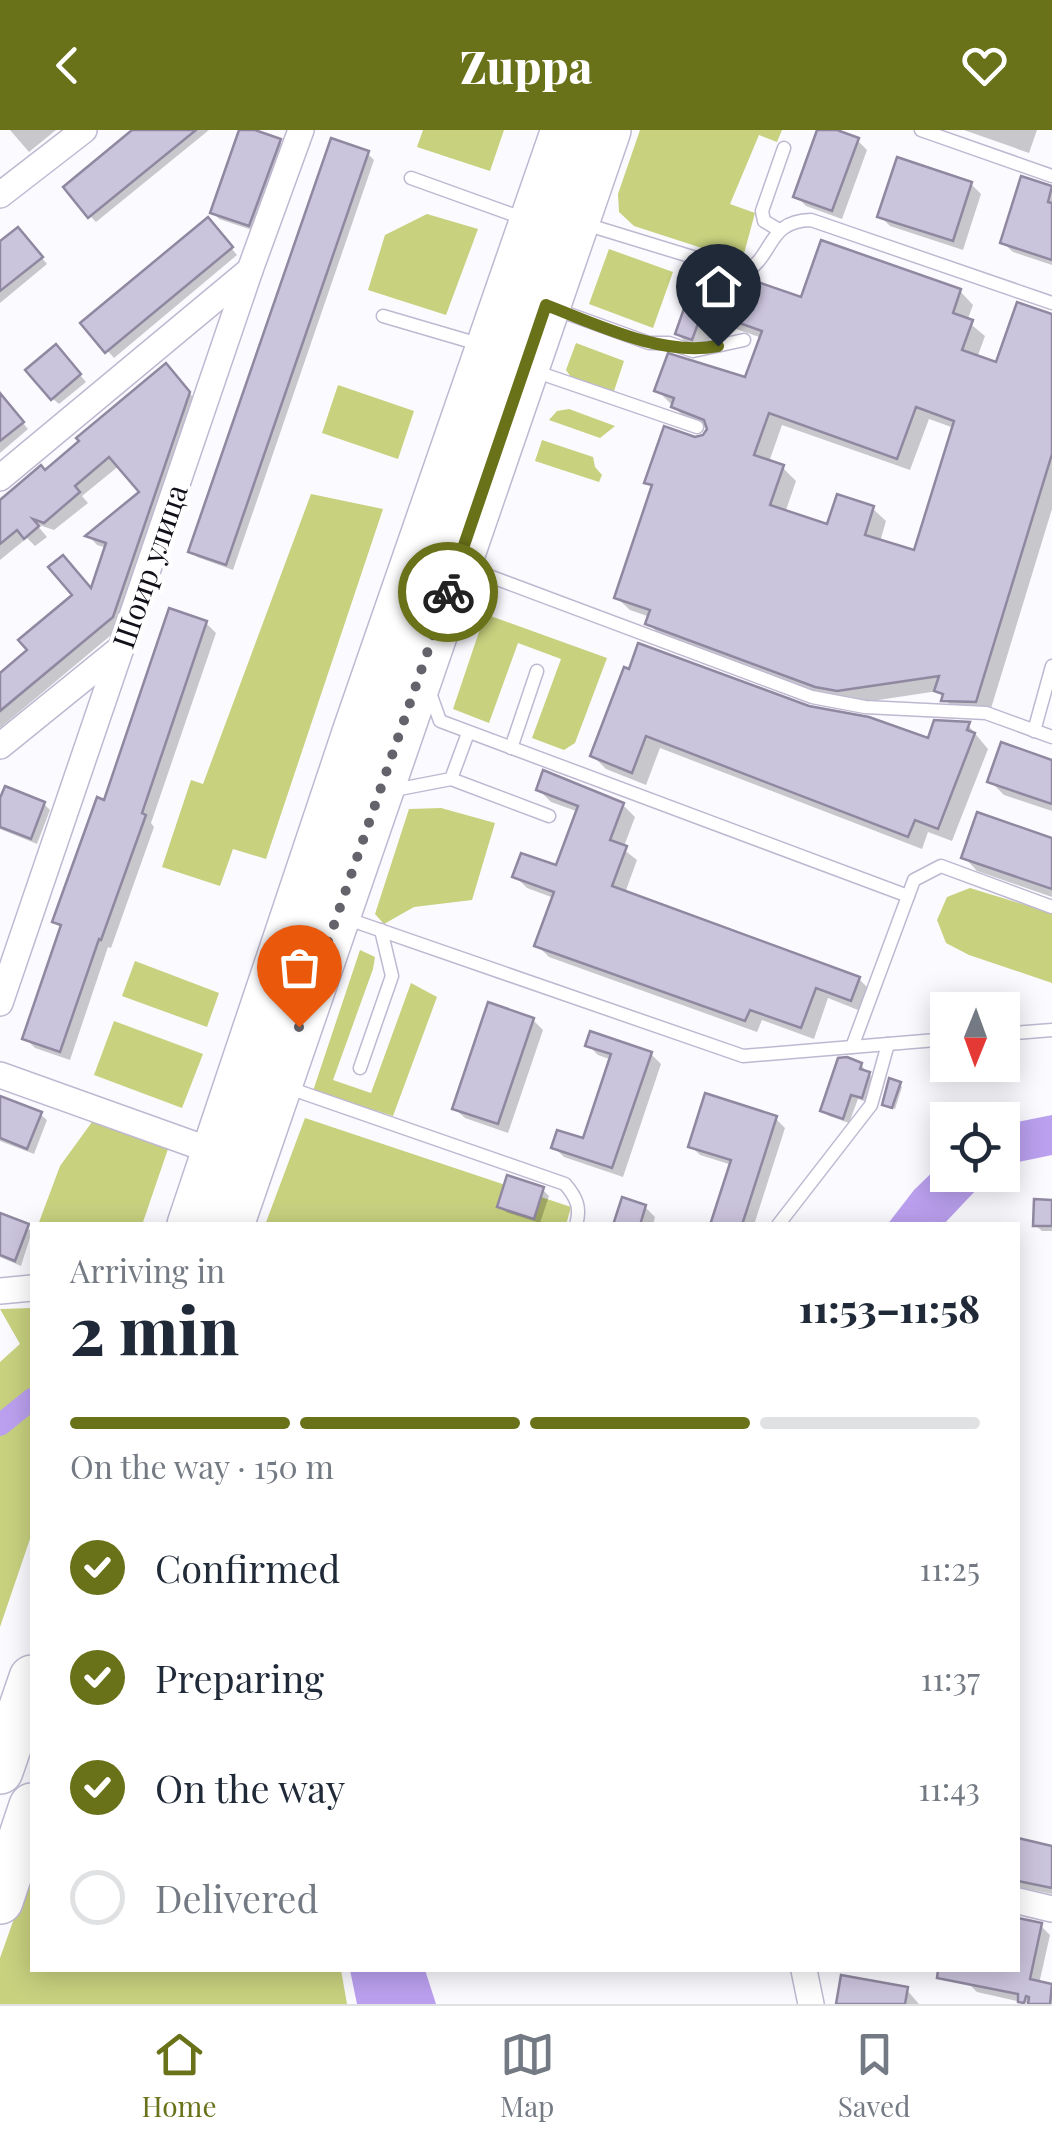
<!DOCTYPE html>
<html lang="en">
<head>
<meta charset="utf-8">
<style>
  body { margin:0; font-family:"Playfair Display",serif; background:#f2f2f3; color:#1f2937; height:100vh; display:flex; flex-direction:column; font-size:38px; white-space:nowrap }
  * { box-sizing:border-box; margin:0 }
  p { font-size:32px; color:#747a83 }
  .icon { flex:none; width:55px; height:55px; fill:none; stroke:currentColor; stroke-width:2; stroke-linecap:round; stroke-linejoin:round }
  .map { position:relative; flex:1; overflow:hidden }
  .drawer { position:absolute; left:30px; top:1092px; width:990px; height:750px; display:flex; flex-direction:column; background:#fff; border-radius:0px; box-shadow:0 5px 25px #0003 }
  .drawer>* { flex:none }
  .needle { width:65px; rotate:181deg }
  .tools { position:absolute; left:930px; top:862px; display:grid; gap:20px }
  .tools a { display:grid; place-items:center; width:90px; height:90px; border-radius:0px; background:#fff; box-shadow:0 5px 25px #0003; font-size:50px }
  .pin { position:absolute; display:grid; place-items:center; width:85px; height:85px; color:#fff; margin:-102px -42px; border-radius:50% 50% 50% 0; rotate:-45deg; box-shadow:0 0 10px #0007 }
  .pin .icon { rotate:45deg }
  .courier { position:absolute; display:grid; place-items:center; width:100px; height:100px; margin:-50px; border:8px solid #697119; border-radius:50%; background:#fff; color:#222; box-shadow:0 2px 12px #0007 }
  .head em { font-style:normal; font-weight:800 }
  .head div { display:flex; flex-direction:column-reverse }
  .head { display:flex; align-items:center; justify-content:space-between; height:170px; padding:0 40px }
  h1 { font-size:65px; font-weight:800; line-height:75px }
  .bar { display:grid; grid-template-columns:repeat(4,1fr); gap:15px 10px; align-content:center; height:120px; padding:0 40px }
  .bar i { height:12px; border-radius:8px; background:#e0e1e3 }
  .bar .selected { background:#697119 }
  .bar p { grid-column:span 4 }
  ol { padding:0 40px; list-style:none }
  li { display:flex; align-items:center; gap:30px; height:110px }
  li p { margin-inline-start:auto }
  li .icon { padding:10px; border-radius:50%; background:#697119; color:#fff; stroke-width:4 }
  li:last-child { color:#747a83 }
  li i { width:55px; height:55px; border:5px solid #e0e1e3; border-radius:50% }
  header { display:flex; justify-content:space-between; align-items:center; height:130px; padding:0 40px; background:#697119; color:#fff; font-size:45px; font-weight:800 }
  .tab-bar { display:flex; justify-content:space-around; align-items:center; height:140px; border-top:2px solid #e0e1e3; background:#fff; font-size:28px; color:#747a83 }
  .tab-bar a { display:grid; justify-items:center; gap:5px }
  .tab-bar .selected { color:#697119 }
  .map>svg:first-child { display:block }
  .green { fill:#c7d17e }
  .water { fill:#bba0ef }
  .shadow { fill:#0003; fill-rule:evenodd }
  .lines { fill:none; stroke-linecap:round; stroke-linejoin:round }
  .canal { stroke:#bba0ef; stroke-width:22 }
  .building { fill:#cbc4dd; stroke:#8f88a0; stroke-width:2.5; fill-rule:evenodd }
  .lane-casing { stroke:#bfb8d1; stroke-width:15 }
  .street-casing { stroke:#bfb8d1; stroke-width:28 }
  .highway-casing { stroke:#bfb8d1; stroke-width:48 }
  .lane { stroke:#fff; stroke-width:12 }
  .street { stroke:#fff; stroke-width:25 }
  .highway { stroke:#fff; stroke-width:45 }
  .done { stroke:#64626a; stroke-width:10; stroke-dasharray:0 18 }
  .route { stroke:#697119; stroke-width:12 }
  .labels { text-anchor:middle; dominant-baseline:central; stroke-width:8; stroke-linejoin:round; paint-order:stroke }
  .street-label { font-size:30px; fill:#131019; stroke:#fff }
</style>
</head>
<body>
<header><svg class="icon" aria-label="back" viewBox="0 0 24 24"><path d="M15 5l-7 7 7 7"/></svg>Zuppa<svg class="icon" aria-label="heart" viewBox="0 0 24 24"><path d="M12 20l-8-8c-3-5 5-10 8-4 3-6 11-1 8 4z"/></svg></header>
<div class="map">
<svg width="1052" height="1874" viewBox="0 0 1052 1874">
  <rect width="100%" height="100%" fill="#fbfaff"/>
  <g class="green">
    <path d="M423 0H504L490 41 417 17Z"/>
    <path d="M640 0H782L777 12 759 5 730 74 755 83 742 131 634 96 619 82 618 64Z"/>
    <path d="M427 84 478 99 446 185 368 160 385 105Z"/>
    <path d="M609 119 673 142 653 198 589 174Z"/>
    <path d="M576 213 624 231 613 264 573 250 566 240Z"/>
    <path d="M338 255 414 281 398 329 322 303Z"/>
    <path d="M569 279 615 296 600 308 549 290 557 281Z"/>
    <path d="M542 310 593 327 595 337 602 345 599 352 535 331Z"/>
    <path d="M311 364 383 379 266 729 233 719 220 756 162 737 191 650 203 654Z"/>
    <path d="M485 484 607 528 575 613 564 620 532 608 561 529 518 513 489 593 453 579Z"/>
    <path d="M441 678 495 693 472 770 414 777 384 794 375 784 409 679Z"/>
    <path d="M970 758 1052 783V853L969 825 946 813 937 790 947 767Z"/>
    <path d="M360 820 375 827 373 839 333 950 371 963 411 853 437 867 393 986 313 961Z"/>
    <path d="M135 831 219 863 207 897 122 866Z"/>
    <path d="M114 891 203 924 182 978 94 945Z"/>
    <path d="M305 988 571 1077 566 1095H265Z"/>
    <path d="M92 992 169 1016 142 1095H38L60 1036Z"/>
    <path d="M32 1178V1403L0 1497V1232L20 1214 0 1179Z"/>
    <path d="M32 1738V1840H341L347 1874H0V1828Z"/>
  </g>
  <g class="water">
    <path d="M1052 985V1025L1014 1033 1003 1041V995Z"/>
    <path d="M947 1028 948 1045H997L977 1059 943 1095H887L914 1060Z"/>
    <path d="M350 1840H425L436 1874H357Z"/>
  </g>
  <g class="shadow">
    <path d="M10 0H56L29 22Z"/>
    <path d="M137 0H209L96 92 90 86Z"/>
    <path d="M242 0 279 11 286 17 255 101 219 89 213 82Z"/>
    <path d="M820 0H830L857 10 867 20 842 89 806 76 796 66Z"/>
    <path d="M964 0H1037L1029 23Z"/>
    <path d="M368 24 374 30 233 440 197 427 191 421Z"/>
    <path d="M1023 49 1052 59V135L1013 122 1002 112Z"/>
    <path d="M971 54 981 64 963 120 890 96 880 86Z"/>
    <path d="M214 97 237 125 114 228 84 194Z"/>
    <path d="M24 106 47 134 0 173V114Z"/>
    <path d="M700 142 802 170 960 161 973 175 967 191 985 206 977 228 998 235 1052 187V379L989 585 957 583 938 561 852 574 830 570 662 507 648 493 650 487 630 480 616 467 654 358 647 352 695 309 704 307 710 299 687 290 657 260 747 250 762 208 716 192 705 222 691 217 677 204ZM929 289 954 298 915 423 880 412 886 391 872 378 829 397 785 383 796 351 782 337 769 332 782 295 910 340Z"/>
    <path d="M62 224 86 252 59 274 52 268Z"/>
    <path d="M175 246 198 273 122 496 0 598V547L93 461 107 418 97 415 89 406 142 362 120 335 82 366 88 373 54 400 36 394 47 407 35 416 27 408 0 430V373Z"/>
    <path d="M0 266 28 299 0 323Z"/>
    <path d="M206 493 216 503 151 693 154 697 111 818 108 817 70 930 35 918 25 908 62 799 55 792Z"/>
    <path d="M625 541 808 579 929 611 968 595 988 619 952 711 928 702 922 719 660 618 646 655 606 639 593 626Z"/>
    <path d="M1052 632V681L1004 665 990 651Z"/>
    <path d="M539 660 623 675 635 687 623 719 637 730 625 763 859 849 871 861 863 882 828 868 814 909 762 890 757 902 549 827 537 815 554 768 527 758 515 746 557 739 579 682 551 672Z"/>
    <path d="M44 674 50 680 37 714 0 699V675Z"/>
    <path d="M1052 711V767L977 741 964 727Z"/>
    <path d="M533 890 543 900 508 1003 465 988 454 978Z"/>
    <path d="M588 915 651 924 661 934 623 1047 564 1027 554 1017 584 1012 612 930 598 925Z"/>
    <path d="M861 935 875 951 869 973 858 969 849 993 829 986 823 980Z"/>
    <path d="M899 954 902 957 895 979 887 976Z"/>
    <path d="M0 976 40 984 47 990 34 1024 0 1011Z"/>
    <path d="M776 989 785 998 754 1095H716L732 1035 700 1025 691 1016Z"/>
    <path d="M543 1060 549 1066 540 1093 506 1082 500 1076Z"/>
    <path d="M1052 1072V1101H1042L1035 1095Z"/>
    <path d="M645 1077 655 1087 653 1095H616Z"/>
    <path d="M0 1085 32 1101 21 1136 0 1127Z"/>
    <path d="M1018 1711 1052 1718V1764L1018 1757Z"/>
    <path d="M1018 1790 1041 1796 1050 1805 1039 1854 1052 1857V1874H1030L977 1862 968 1853 971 1840H1018Z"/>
    <path d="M906 1859 919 1874H840Z"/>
  </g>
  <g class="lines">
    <path class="canal" d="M0 1295 32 1269"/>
  </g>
  <g class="building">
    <path d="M132 0H196L88 88 63 57Z"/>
    <path d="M239 0H255L281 9 249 96 210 83Z"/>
    <path d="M817 0H837L859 8 832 81 793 67Z"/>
    <path d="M331 8 369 21 226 435 188 422Z"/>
    <path d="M897 27 972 52 953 111 877 87Z"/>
    <path d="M1021 46 1052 56 1048 72 1052 73V130L1000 113Z"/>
    <path d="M208 87 233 117 105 223 80 193Z"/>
    <path d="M18 97 43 127 0 161V111Z"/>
    <path d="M821 110 961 159 953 183 973 190 962 220 996 232 1017 172 1052 184V324L976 572 941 571 943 564 934 561 939 546 837 561 815 557 645 494 650 480 614 468 652 355 644 353 664 296 695 307 703 305 707 299 704 290 671 277 674 268 654 261 668 223 745 247 762 201 703 180 692 210 675 204 698 139 742 153 752 150 801 167ZM916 277 954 291 914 420 865 405 874 376 837 364 827 394 770 375 784 335 754 325 769 283 897 329Z"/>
    <path d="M56 214 81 244 51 270 25 240Z"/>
    <path d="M166 233 190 262 113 487 0 581V543L27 520 18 510 72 465 48 437 63 425 91 458 106 413 85 406 139 362 109 327 75 356 80 362 44 393 33 389 39 396 24 409 17 400 0 414V370L41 335 45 340 79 311 76 308Z"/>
    <path d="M0 263 24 292 0 311Z"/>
    <path d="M169 478 207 491 142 683 146 685 101 810 99 809 60 922 22 909 61 795 52 792 97 667 104 670Z"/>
    <path d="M638 513 809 576 869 587 928 608 934 590 970 592 967 600 975 603 938 699 915 690 908 707 646 606 632 643 590 626 624 537 629 539Z"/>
    <path d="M1001 612 1052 630V674L987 652Z"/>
    <path d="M543 640 624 673 610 710 627 716 612 756 860 847 851 871 816 858 801 898 750 880 745 891 534 816 554 762 512 747 521 723 556 735 578 676 536 660Z"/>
    <path d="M5 656 45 672 31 709 0 697V668Z"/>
    <path d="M977 682 1052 708V759L961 728Z"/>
    <path d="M488 872 534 888 498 994 452 979Z"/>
    <path d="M590 901 652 922 612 1038 551 1018 557 1000 583 1008 611 924 585 916Z"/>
    <path d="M847 927 862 933 860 939 870 942 862 968 851 965 843 989 820 981 838 928Z"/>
    <path d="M889 948 901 952 892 978 882 975Z"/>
    <path d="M705 963 777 986 742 1095H710L731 1030 688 1017Z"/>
    <path d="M0 966 42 982 27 1019 0 1008Z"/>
    <path d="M507 1045 544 1057 534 1089 497 1077Z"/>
    <path d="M622 1067 646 1075 640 1095H613Z"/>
    <path d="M1034 1069 1052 1070V1096H1033Z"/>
    <path d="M0 1083 29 1094 15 1131 0 1125Z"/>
    <path d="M1018 1708 1052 1716V1758L1018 1751Z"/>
    <path d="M1018 1788 1042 1793 1030 1849 1052 1854 1050 1874H1028L1029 1867 1026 1866 1024 1873 1018 1872V1864L937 1848 938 1840H1018Z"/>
    <path d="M841 1845 908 1857 905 1874H836Z"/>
  </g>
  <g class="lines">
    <g class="lane-casing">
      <g id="lane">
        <path d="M921 0 1052 46"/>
        <path d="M411 48 525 89"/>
        <path d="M585 94 745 143C775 124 767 91 811 90L1052 173"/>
        <path d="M779 100 764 91 762 81 784 18"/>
        <path d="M555 179 649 213H669L693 221 744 210"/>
        <path d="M383 186 482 215"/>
        <path d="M534 241 697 297"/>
        <path d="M465 437 812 567 865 577 986 583 1052 607"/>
        <path d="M429 560 440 591 908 766"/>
        <path d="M1034 601 1052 536"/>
        <path d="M511 618 537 541"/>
        <path d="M451 649 549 686"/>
        <path d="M389 661 451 649 468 603"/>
        <path d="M345 788 743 926 948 909"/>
        <path d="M1002 904 1052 900"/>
        <path d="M852 917 914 750 941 736 1052 777"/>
        <path d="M360 938 392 846 381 800"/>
        <path d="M286 957 565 1054C577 1068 581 1078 576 1095"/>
        <path d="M778 1095 871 975 888 914"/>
      </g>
    </g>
    <g class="street-casing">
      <g id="street">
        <path d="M0 65 84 0"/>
        <path d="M0 348 250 140"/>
        <path d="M0 616 121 518"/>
        <path d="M0 873 250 140 301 0"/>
        <path d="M0 945 215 1022"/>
        <path d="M0 1161 32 1158"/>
        <path d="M1018 1771 1052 1779"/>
        <path d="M804 1840 811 1874"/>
      </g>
    </g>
    <g class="highway-casing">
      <g id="highway">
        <path d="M190 1095 356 600 564 0"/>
        <path d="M231 1095 608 0"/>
        <path d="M0 1641 32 1548"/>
        <path d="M0 1771 32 1676"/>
      </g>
    </g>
    <use href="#lane" class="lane"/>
    <use href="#street" class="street"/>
    <use href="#highway" class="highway"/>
  </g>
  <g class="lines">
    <path class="done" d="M299 897 448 462"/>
    <path class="route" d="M448 462 546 175C598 195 663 227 718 216"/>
  </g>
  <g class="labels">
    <g class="street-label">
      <text transform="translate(149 436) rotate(-71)">Шоир улица</text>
    </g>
  </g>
</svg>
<div class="tools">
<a><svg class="needle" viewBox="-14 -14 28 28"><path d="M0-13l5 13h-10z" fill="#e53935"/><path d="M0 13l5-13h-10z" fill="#747a83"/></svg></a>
<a><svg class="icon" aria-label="locate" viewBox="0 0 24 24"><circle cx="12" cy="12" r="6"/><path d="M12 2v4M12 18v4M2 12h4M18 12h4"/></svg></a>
</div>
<div class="pin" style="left:299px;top:897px;background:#ea580c"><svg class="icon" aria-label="bag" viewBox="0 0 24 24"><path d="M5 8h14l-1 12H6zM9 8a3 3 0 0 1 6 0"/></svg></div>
<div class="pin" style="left:718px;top:216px;background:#1f2937"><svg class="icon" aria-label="home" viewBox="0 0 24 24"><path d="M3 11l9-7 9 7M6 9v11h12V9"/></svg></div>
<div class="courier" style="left:448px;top:462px"><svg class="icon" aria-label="bike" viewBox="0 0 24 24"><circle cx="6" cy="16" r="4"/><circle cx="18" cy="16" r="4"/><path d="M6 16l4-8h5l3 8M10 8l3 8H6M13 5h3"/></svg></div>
<section class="drawer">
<div class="head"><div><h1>2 min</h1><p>Arriving in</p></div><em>11:53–11:58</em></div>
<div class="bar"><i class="selected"></i><i class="selected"></i><i class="selected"></i><i></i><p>On the way · 150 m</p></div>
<ol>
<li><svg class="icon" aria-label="check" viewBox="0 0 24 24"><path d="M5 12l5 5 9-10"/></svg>Confirmed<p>11:25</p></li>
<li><svg class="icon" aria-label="check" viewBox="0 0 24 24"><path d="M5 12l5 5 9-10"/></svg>Preparing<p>11:37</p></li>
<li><svg class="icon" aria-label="check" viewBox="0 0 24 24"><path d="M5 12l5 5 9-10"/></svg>On the way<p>11:43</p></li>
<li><i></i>Delivered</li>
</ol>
</section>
</div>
<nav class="tab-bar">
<a class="selected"><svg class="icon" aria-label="home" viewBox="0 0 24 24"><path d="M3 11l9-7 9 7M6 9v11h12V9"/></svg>Home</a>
<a><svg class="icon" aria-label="map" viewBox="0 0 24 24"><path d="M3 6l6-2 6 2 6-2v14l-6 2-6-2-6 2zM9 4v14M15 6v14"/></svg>Map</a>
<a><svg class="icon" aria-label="saved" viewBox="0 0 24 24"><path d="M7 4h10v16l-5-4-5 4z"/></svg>Saved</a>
</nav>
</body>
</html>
